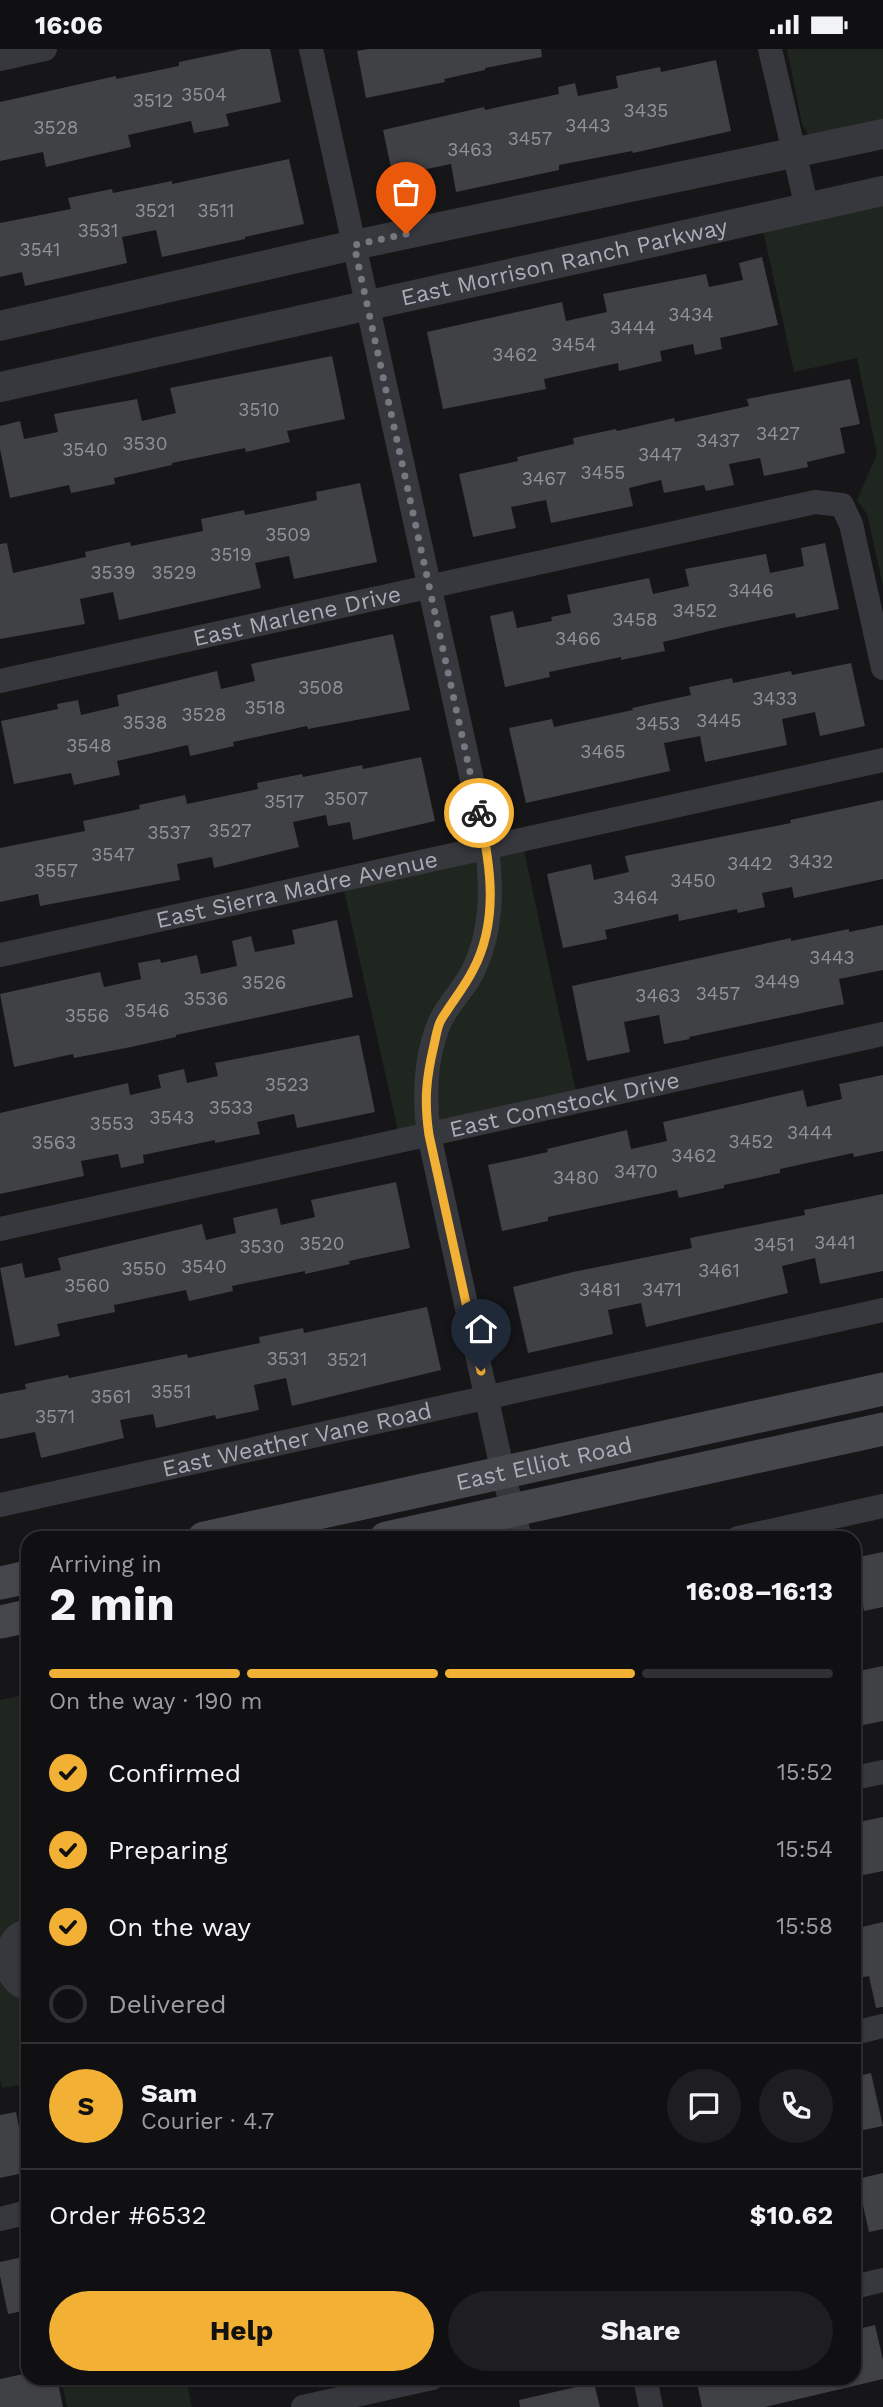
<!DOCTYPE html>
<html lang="en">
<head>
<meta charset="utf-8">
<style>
  body { margin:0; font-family:"Work Sans",sans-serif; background:#1e1e20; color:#f1f3f6; height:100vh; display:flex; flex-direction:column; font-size:26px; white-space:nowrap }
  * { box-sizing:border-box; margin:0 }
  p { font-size:23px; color:#9c9d9f }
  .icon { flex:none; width:38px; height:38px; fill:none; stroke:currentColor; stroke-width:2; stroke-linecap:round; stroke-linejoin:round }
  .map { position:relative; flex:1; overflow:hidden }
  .side { position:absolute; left:21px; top:1482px; width:840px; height:854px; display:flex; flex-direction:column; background:#101012; border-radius:21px; box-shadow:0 2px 5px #0004,0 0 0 2px #303032 }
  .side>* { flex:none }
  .pin { position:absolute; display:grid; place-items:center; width:60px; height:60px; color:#fff; margin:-72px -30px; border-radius:50% 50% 50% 0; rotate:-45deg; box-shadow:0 0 7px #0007 }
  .pin .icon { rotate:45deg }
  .courier { position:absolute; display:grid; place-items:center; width:70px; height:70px; margin:-35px; border:5px solid #f2b134; border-radius:50%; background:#fff; color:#222; box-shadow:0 2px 9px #0007 }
  .overview em { font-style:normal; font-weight:700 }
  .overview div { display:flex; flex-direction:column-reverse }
  .overview { display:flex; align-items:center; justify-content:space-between; height:119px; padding:0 28px }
  h1 { font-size:46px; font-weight:700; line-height:52px }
  .bar { display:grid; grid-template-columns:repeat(4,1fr); gap:10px 7px; align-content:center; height:84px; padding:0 28px }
  .bar i { height:9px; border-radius:5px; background:#303032 }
  .bar .selected { background:#f2b134 }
  .bar p { grid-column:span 4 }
  .line { display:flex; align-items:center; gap:18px; padding:0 28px; border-top:2px solid #303032 }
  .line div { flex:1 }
  .round { display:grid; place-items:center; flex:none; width:74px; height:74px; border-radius:37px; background:#1e1e20 }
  ol { padding:0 28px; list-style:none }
  li { display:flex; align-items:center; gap:21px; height:77px }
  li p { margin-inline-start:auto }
  li .icon { padding:7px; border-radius:50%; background:#f2b134; color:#111; stroke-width:4 }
  li:last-child { color:#9c9d9f }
  li i { width:38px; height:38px; border:4px solid #303032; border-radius:50% }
  .button { display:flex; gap:14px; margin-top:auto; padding:14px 28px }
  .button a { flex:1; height:80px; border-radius:42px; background:#f2b134; color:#111; font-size:28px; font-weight:700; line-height:80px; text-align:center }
  .button a+a { background:#1e1e20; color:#f1f3f6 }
  .status { display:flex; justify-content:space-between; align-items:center; height:49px; padding:0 35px; background:#101012; direction:ltr }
  .status svg { height:19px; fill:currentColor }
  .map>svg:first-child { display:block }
  .green { fill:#1e261f }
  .building { fill:#404145 }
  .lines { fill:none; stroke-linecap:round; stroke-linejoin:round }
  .minor { stroke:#37383d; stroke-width:24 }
  .tertiary { stroke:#37383d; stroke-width:30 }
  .secondary { stroke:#45474d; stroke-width:33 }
  .done { stroke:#757880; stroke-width:7; stroke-dasharray:0 12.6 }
  .route { stroke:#f2b134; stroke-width:9 }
  .labels { text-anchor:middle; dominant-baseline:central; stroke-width:5; stroke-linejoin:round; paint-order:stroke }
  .number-label { font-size:19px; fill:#8e929b }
  .street-label { font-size:23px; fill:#a8adb8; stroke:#111113 }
</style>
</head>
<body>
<div class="status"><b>16:06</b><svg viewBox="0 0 49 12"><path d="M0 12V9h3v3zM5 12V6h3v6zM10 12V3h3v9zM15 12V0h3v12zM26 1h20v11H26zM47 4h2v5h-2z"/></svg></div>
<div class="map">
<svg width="883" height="2358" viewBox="0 0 883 2358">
  <rect width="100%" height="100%" fill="#161618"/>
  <g class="green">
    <path d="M787 0H883V78L818 89 808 85 802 75Z"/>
    <path d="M883 157V537L867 465 857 451 877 405 857 309 794 323 763 181Z"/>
    <path d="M523 797 577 1047 399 1086 343 837Z"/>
    <path d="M28 1645V2078L19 2036 2 2039 0 2030V1651Z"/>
    <path d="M61 2329H186L192 2358H67Z"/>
  </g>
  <g class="building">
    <path d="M241 0H270L281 53 226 65 229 77 194 84 191 72 128 86 131 98 46 118 43 103 0 112V53L116 27V30L179 17V13Z"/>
    <path d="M368 0H541L542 8 485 19V21L444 30 445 33 366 49 357 2Z"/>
    <path d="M716 11 731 82 633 104 632 102 559 116V121L456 143 451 115 417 122 422 147 398 152 383 81 484 58 485 61 559 45 558 38 575 34 578 47 618 39 616 27 660 18 661 23Z"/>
    <path d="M289 110 304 175 245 188V190L162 208 156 181 122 188 127 214 25 237 22 223 0 228V174L71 160 68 149 112 140 113 144 172 132V135Z"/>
    <path d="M762 208 778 276 720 289 722 300 695 306 693 295 660 302 662 312 619 322 618 314 544 330 546 340 443 360 427 283 562 253 566 272 607 263 603 245 706 225 709 238 743 231 739 214Z"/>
    <path d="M332 307 345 370 287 382 290 393 246 403 245 399 172 414V416L114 429 115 435 71 444 69 436 10 449 0 400V377L20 372 24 390 58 383 54 365 137 350 142 372 176 364 170 339Z"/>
    <path d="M850 330 860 375 840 379 845 404 807 413 808 418 764 427 760 409 729 415 734 436 706 442 704 436 664 444 661 431 629 439 633 457 551 474 546 451 511 458 516 479 473 488 459 425 518 412 517 408 574 395 573 389 616 380 617 382 674 369 675 373 749 357 747 350Z"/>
    <path d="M360 434 377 513 294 530 289 507 255 514 261 539 119 571 113 543 80 550 85 575 0 590V495L7 494 13 524 86 508 85 503 130 493 131 497 203 482 201 470 244 461 245 466 317 451 316 443Z"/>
    <path d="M825 494 839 560 796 569 795 564 722 579 663 593 665 602 621 611V608L549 623 550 628 505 638 490 567 513 562 517 579 552 572 551 568 571 564 567 546 649 529 653 545 689 537 685 520 766 505 770 524 804 517 801 499Z"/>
    <path d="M393 585 410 661 308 680 307 677 233 693 234 697 190 707 188 696 117 712 120 726 74 736 71 724 14 735 1 672 58 660 57 655 78 651 81 666 119 657 117 646 217 622 221 640 255 632 251 615Z"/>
    <path d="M851 614 865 677 820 687 815 663 782 670 787 696 705 713 700 687 664 694 670 722 526 754 509 679 552 670 554 678 633 661 632 659 691 646 689 638 732 629 733 634 791 622 792 626Z"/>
    <path d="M421 708 435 772 353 791 350 773 328 777 326 766 293 773 299 798 214 819 212 808 177 815 180 831 40 857 38 845 0 853V799L85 782 83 772 140 760 139 756 185 746 187 755 258 740 257 734 302 725 303 728 362 716 363 720Z"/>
    <path d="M883 751V830L794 849 792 838 762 844 765 858 738 864 737 860 679 872 678 865 605 881 607 890 563 899 547 825 591 815 594 831 629 823 625 807 791 774 790 771Z"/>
    <path d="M337 871 353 948 176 986V988L131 998 74 1009 73 1005 14 1018 0 945 100 923 104 938 141 930 138 914 160 910 161 914 197 906 201 925 237 917 232 892 251 887 255 903 295 895 292 881Z"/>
    <path d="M883 876V921L839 930 844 955 689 988 690 990 664 995 659 966 624 973 630 1003 587 1012 572 937 791 889V892L849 880V883Z"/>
    <path d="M359 986 375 1063 297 1079 294 1065 257 1073 260 1085 215 1094V1091L143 1106 144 1114 121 1119 118 1105 81 1112 84 1127 0 1145V1064L128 1034 130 1046 161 1039 158 1026 184 1020 187 1034 218 1027 215 1014Z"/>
    <path d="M883 1026V1102L854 1108 853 1104 780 1120V1124L724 1136V1139L679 1149 677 1141 548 1168V1172L502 1182 488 1116 548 1103 547 1100 627 1081 631 1100 667 1092 663 1073 803 1041 807 1058 842 1050 839 1035Z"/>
    <path d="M396 1133 410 1199 349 1212 350 1215 305 1225V1222L232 1237 233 1242 189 1252 186 1241 114 1256 115 1263 57 1275 60 1287 15 1297 0 1219 22 1214 25 1229 61 1221 58 1209 202 1175 206 1191 236 1184 233 1169 277 1159 281 1176 315 1168 311 1151Z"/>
    <path d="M883 1145V1222L820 1235 815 1209 782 1217 788 1244 646 1278 641 1254 608 1261 613 1285 528 1304 513 1238 573 1223 692 1199 690 1189 805 1166 804 1161Z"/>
    <path d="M427 1258 441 1321 292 1357 286 1329 254 1336 259 1361 216 1370 215 1366 156 1379 153 1365 120 1371 124 1389 41 1409 35 1383 0 1390V1345L26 1340 25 1335 68 1326 69 1329 187 1305 188 1309 260 1294 259 1288 303 1279 304 1284Z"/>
    <path d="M883 1503V1558L864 1562 854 1509Z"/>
    <path d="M883 1617V1672L854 1678V1623Z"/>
    <path d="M883 1768V1822L854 1828V1774Z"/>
    <path d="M883 1873V1958L876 1959 869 1927 854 1930V1880Z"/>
    <path d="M871 2024 883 2077 854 2083V2028Z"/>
    <path d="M16 2063 28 2123 0 2129V2066Z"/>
    <path d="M883 2124V2180L869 2183 857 2130Z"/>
    <path d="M28 2207V2261L8 2265 0 2227V2213Z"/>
    <path d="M875 2276 883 2311V2330L765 2358H702L696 2329H854V2281Z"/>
    <path d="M28 2324V2329H57L63 2358H0V2330Z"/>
    <path d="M594 2334 600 2358H520L519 2351Z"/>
  </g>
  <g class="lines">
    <g class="minor">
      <path d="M311 0 487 799C492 840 492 882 474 920 465 940 447 955 439 975 425 1010 424 1050 429 1086L503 1424 520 1489"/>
      <path d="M770 0 807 159"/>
      <path d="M0 10 45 0"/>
      <path id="s1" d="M0 632 815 453 842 456 851 475 883 619"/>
      <path id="s2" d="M0 906 883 711"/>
      <path id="s3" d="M0 1180 883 985"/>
      <path id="s4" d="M0 1456 883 1261"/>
      <path d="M738 1489 883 1457"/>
      <path d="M854 1729 883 1723"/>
      <path d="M28 1882C0 1886 0 1935 28 1939"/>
      <path d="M854 1984 883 1977"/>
      <path d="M0 2170 28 2163"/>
      <path d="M854 2238 883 2231"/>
      <path d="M645 2329 651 2358"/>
      <path d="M303 2358 432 2329"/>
    </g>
    <g class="tertiary">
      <path d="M0 277 354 196 883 85"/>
      <path id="s5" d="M0 338 883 142"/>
    </g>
    <g class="secondary">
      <path id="s6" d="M204 1489 883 1340"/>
      <path d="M386 1489 883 1380"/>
      <path d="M0 1534 28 1528"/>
      <path d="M0 1573 28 1567"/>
    </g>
  </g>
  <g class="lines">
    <path class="done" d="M406 185 354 196 479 764"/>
    <path class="route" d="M479 764C491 816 499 872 473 921 464 939 451 954 441 971 437 978 436 988 434 996 426 1030 424 1052 429 1086L481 1322"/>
  </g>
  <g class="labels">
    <g class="number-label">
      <text x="204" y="45">3504</text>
      <text x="153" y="51">3512</text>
      <text x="646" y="61">3435</text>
      <text x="588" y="76">3443</text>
      <text x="56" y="78">3528</text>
      <text x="530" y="89">3457</text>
      <text x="470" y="100">3463</text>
      <text x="155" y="161">3521</text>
      <text x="216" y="161">3511</text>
      <text x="98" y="181">3531</text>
      <text x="40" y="200">3541</text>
      <text x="691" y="265">3434</text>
      <text x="633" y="278">3444</text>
      <text x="574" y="295">3454</text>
      <text x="515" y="305">3462</text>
      <text x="259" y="360">3510</text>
      <text x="778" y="384">3427</text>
      <text x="718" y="391">3437</text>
      <text x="145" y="394">3530</text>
      <text x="85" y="400">3540</text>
      <text x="660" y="405">3447</text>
      <text x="603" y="423">3455</text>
      <text x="544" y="429">3467</text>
      <text x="288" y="485">3509</text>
      <text x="231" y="505">3519</text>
      <text x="113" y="523">3539</text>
      <text x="174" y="523">3529</text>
      <text x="751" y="541">3446</text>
      <text x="695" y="561">3452</text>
      <text x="635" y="570">3458</text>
      <text x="578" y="589">3466</text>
      <text x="321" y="638">3508</text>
      <text x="775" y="649">3433</text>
      <text x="265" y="658">3518</text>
      <text x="204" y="665">3528</text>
      <text x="719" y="671">3445</text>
      <text x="145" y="673">3538</text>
      <text x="658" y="674">3453</text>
      <text x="89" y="696">3548</text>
      <text x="603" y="702">3465</text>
      <text x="346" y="749">3507</text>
      <text x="284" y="752">3517</text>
      <text x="230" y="781">3527</text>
      <text x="169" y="783">3537</text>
      <text x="113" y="805">3547</text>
      <text x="811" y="812">3432</text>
      <text x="750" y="814">3442</text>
      <text x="56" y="821">3557</text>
      <text x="693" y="831">3450</text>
      <text x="636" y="848">3464</text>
      <text x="832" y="908">3443</text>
      <text x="777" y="932">3449</text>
      <text x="264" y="933">3526</text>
      <text x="718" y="944">3457</text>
      <text x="658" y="946">3463</text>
      <text x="206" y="949">3536</text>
      <text x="147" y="961">3546</text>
      <text x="87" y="966">3556</text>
      <text x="287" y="1035">3523</text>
      <text x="231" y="1058">3533</text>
      <text x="172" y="1068">3543</text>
      <text x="112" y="1074">3553</text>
      <text x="810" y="1083">3444</text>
      <text x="751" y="1092">3452</text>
      <text x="54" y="1093">3563</text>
      <text x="694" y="1106">3462</text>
      <text x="636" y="1122">3470</text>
      <text x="576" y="1128">3480</text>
      <text x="835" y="1193">3441</text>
      <text x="322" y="1194">3520</text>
      <text x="774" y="1195">3451</text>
      <text x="262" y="1197">3530</text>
      <text x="204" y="1217">3540</text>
      <text x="144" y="1219">3550</text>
      <text x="719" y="1221">3461</text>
      <text x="87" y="1236">3560</text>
      <text x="600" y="1240">3481</text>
      <text x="662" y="1240">3471</text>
      <text x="287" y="1309">3531</text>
      <text x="347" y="1310">3521</text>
      <text x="171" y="1342">3551</text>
      <text x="111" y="1347">3561</text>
      <text x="55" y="1367">3571</text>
    </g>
    <g class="street-label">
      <text stroke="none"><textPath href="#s5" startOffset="578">East Morrison Ranch Parkway</textPath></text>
      <text stroke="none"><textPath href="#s1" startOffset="304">East Marlene Drive</textPath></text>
      <text stroke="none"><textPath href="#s2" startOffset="304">East Sierra Madre Avenue</textPath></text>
      <text stroke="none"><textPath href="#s3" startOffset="578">East Comstock Drive</textPath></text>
      <text stroke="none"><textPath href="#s4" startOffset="304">East Weather Vane Road</textPath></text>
      <text stroke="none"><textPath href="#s6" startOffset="348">East Elliot Road</textPath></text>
    </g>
  </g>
</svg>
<div class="pin" style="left:406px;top:185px;background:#ea580c"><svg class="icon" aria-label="bag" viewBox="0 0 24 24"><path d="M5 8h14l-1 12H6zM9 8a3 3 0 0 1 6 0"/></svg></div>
<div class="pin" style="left:481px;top:1322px;background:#1f2937"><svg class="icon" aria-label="home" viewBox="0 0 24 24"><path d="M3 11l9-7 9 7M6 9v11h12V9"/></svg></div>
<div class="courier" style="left:479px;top:764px"><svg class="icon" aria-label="bike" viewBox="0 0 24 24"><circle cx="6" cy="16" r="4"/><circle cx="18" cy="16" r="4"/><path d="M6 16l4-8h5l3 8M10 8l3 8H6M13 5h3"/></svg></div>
<section class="side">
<div class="overview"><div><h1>2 min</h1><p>Arriving in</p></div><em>16:08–16:13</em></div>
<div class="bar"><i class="selected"></i><i class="selected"></i><i class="selected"></i><i></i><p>On the way · 190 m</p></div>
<ol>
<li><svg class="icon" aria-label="check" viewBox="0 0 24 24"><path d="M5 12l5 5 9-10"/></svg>Confirmed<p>15:52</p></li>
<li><svg class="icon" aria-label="check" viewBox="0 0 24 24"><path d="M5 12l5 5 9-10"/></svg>Preparing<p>15:54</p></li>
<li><svg class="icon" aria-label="check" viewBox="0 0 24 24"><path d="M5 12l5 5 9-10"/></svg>On the way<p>15:58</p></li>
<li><i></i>Delivered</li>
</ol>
<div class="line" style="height:126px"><b class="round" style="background:#f2b134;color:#111">S</b><div><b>Sam</b><p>Courier · 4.7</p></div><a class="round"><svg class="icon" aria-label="chat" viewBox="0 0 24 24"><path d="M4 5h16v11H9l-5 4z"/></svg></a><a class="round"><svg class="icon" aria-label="phone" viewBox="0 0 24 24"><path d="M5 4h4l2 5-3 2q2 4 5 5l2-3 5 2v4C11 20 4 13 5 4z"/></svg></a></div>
<div class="line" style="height:91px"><div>Order #6532</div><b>$10.62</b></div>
<div class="button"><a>Help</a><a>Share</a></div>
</section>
</div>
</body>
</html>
